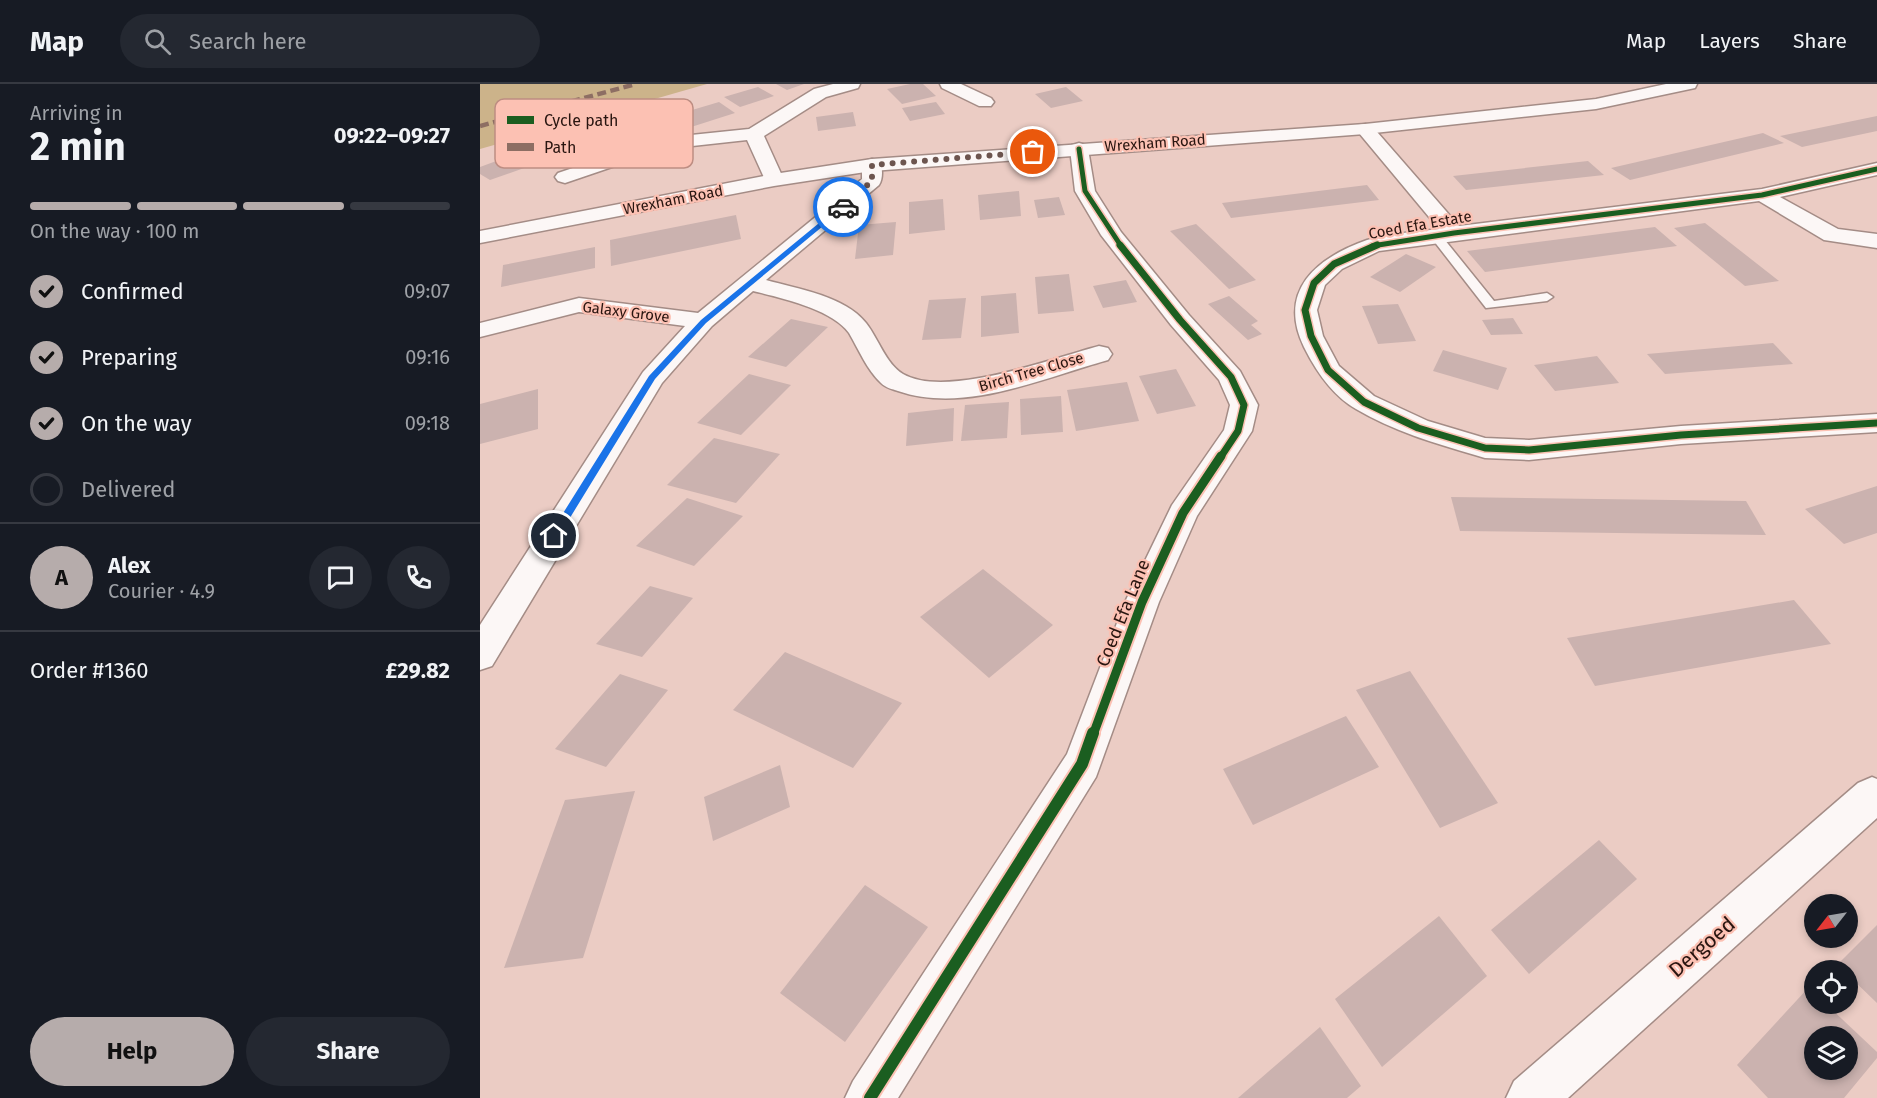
<!DOCTYPE html>
<html lang="en">
<head>
<meta charset="utf-8">
<style>
  body { margin:0; font-family:"Fira Sans",sans-serif; background:#242831; color:#f1f3f6; height:100vh; display:flex; flex-direction:column; font-size:22px; white-space:nowrap }
  * { box-sizing:border-box; margin:0 }
  p { font-size:20px; color:#9ea1a6 }
  .icon { flex:none; width:33px; height:33px; fill:none; stroke:currentColor; stroke-width:2; stroke-linecap:round; stroke-linejoin:round }
  .map { position:relative; flex:1; overflow:hidden }
  .sheet { display:flex; flex-direction:column; background:#171b24; width:480px }
  .sheet>* { flex:none }
  .needle { width:39px; rotate:239deg }
  .buttons { position:absolute; left:1324px; top:810px; display:grid; gap:12px }
  .buttons a { display:grid; place-items:center; width:54px; height:54px; border-radius:50%; background:#171b24; box-shadow:0 3px 9px #0003; font-size:30px }
  .pin { position:absolute; display:grid; place-items:center; width:51px; height:51px; color:#fff; margin:-26px; border:3px solid #fff; border-radius:50%; box-shadow:0 2px 6px #0007 }
  .courier { position:absolute; display:grid; place-items:center; width:60px; height:60px; margin:-30px; border:4px solid #1a73e8; border-radius:50%; background:#fff; color:#222; box-shadow:0 2px 8px #0007 }
  .headline em { font-style:normal; font-weight:700 }
  .headline div { display:flex; flex-direction:column-reverse }
  .headline { display:flex; align-items:center; justify-content:space-between; height:102px; padding:0 30px }
  h1 { font-size:39px; font-weight:700; line-height:45px }
  .bar { display:grid; grid-template-columns:repeat(4,1fr); gap:9px 6px; align-content:center; height:72px; padding:0 30px }
  .bar i { height:8px; border-radius:4px; background:#363941 }
  .bar .active { background:#b6acab }
  .bar p { grid-column:span 4 }
  .line { display:flex; align-items:center; gap:15px; padding:0 30px; border-top:2px solid #363941 }
  .line div { flex:1 }
  .round { display:grid; place-items:center; flex:none; width:63px; height:63px; border-radius:32px; background:#242831 }
  ol { padding:0 30px; list-style:none }
  li { display:flex; align-items:center; gap:18px; height:66px }
  li p { margin-inline-start:auto }
  li .icon { padding:6px; border-radius:50%; background:#b6acab; color:#111; stroke-width:4 }
  li:last-child { color:#9ea1a6 }
  li i { width:33px; height:33px; border:3px solid #363941; border-radius:50% }
  .button { display:flex; gap:12px; margin-top:auto; padding:12px 30px }
  .button a { flex:1; height:69px; border-radius:36px; background:#b6acab; color:#111; font-size:24px; font-weight:700; line-height:69px; text-align:center }
  .button a+a { background:#242831; color:#f1f3f6 }
  header { display:flex; align-items:center; gap:36px; box-sizing:border-box; height:84px; padding:0 30px; background:#171b24; border-bottom:2px solid #363941 }
  header strong { font-size:28px }
  nav { display:flex; gap:33px; margin-inline-start:auto; font-size:21px }
  .search { width:420px; height:54px; background:#242831; display:flex; align-items:center; gap:15px; box-sizing:border-box; padding:0 21px; border-radius:33px; color:#9ea1a6; font-size:22px }
  main { display:flex; flex:1; min-height:0 }
  .map>svg:first-child { display:block }
  .forest { fill:#ccb38a }
  .building { fill:#cbb2af; fill-rule:evenodd }
  .lines { fill:none; stroke-linecap:round; stroke-linejoin:round }
  .service-casing { stroke:#a48c86; stroke-width:3 }
  .minor-casing { stroke:#a48c86; stroke-width:3 }
  .secondary-casing { stroke:#a48c86; stroke-width:3 }
  .service { fill:#fcf7f6; fill-rule:evenodd }
  .minor { fill:#fcf7f6; fill-rule:evenodd }
  .secondary { fill:#fcf7f6; fill-rule:evenodd }
  .quiet { stroke:#8d6e63; stroke-width:4.5; stroke-dasharray:9 4.5; stroke-linecap:butt }
  .cycleway-far3-casing { stroke:#fcc1b3; stroke-width:8 }
  .cycleway-far2-casing { stroke:#fcc1b3; stroke-width:10 }
  .cycleway-far1-casing { stroke:#fcc1b3; stroke-width:13 }
  .cycleway-casing { stroke:#fcc1b3; stroke-width:16 }
  .cycleway-far3 { stroke:#1b5e20; stroke-width:5 }
  .cycleway-far2 { stroke:#1b5e20; stroke-width:7 }
  .cycleway-far1 { stroke:#1b5e20; stroke-width:9 }
  .cycleway { stroke:#1b5e20; stroke-width:12 }
  .route { fill:#1a73e8 }
  .done { stroke:#6d554f; stroke-width:6; stroke-dasharray:0 10.8 }
  .labels { text-anchor:middle; dominant-baseline:central; stroke-width:4.5; stroke-linejoin:round; paint-order:stroke }
  .far-street-label { font-size:15px; fill:#291510; stroke:#fcc1b3 }
  .street-label { font-size:18px; fill:#291510; stroke:#fcc1b3 }
  .near-street-label { font-size:21px; fill:#291510; stroke:#fcc1b3 }
  .key { fill:#fcc1b3; stroke:#bd8d82; stroke-width:1.5 }
  .key-label { font-size:16px; fill:#291510 }
</style>
</head>
<body>
<header>
<strong>Map</strong>
<div class="search"><svg class="icon" aria-label="search" viewBox="0 0 24 24"><circle cx="10" cy="10" r="6"/><path d="M15 15l6 6"/></svg>Search here</div>
<nav><a>Map</a><a>Layers</a><a>Share</a></nav>
</header>
<main>
<section class="sheet">
<div class="headline"><div><h1>2 min</h1><p>Arriving in</p></div><em>09:22–09:27</em></div>
<div class="bar"><i class="active"></i><i class="active"></i><i class="active"></i><i></i><p>On the way · 100 m</p></div>
<ol>
<li><svg class="icon" aria-label="check" viewBox="0 0 24 24"><path d="M5 12l5 5 9-10"/></svg>Confirmed<p>09:07</p></li>
<li><svg class="icon" aria-label="check" viewBox="0 0 24 24"><path d="M5 12l5 5 9-10"/></svg>Preparing<p>09:16</p></li>
<li><svg class="icon" aria-label="check" viewBox="0 0 24 24"><path d="M5 12l5 5 9-10"/></svg>On the way<p>09:18</p></li>
<li><i></i>Delivered</li>
</ol>
<div class="line" style="height:108px"><b class="round" style="background:#b6acab;color:#111">A</b><div><b>Alex</b><p>Courier · 4.9</p></div><a class="round"><svg class="icon" aria-label="chat" viewBox="0 0 24 24"><path d="M4 5h16v11H9l-5 4z"/></svg></a><a class="round"><svg class="icon" aria-label="phone" viewBox="0 0 24 24"><path d="M5 4h4l2 5-3 2q2 4 5 5l2-3 5 2v4C11 20 4 13 5 4z"/></svg></a></div>
<div class="line" style="height:78px"><div>Order #1360</div><b>£29.82</b></div>
<div class="button"><a>Help</a><a>Share</a></div>
</section>
<div class="map">
<svg width="1397" height="1014" viewBox="0 0 1397 1014">
  <rect width="100%" height="100%" fill="#ebccc4"/>
  <path class="forest" d="M0 0H227L0 65Z"/>
  <g class="building">
    <path d="M296 0H324L307 6Z"/>
    <path d="M430 0H443L456 12 422 20 407 5Z"/>
    <path d="M278 3 294 12 260 23 244 13Z"/>
    <path d="M586 3 603 17 571 24 555 10Z"/>
    <path d="M239 18 255 29 208 44 192 32Z"/>
    <path d="M456 18 465 30 430 37 422 24Z"/>
    <path d="M373 28 376 42 338 47 336 33Z"/>
    <path d="M1397 32V47L1322 63 1300 52Z"/>
    <path d="M1283 49 1304 59 1150 96 1131 84Z"/>
    <path d="M44 67 61 78 10 96 0 90V83Z"/>
    <path d="M1108 77 1124 91 986 106 973 92Z"/>
    <path d="M887 101 899 116 751 134 742 119Z"/>
    <path d="M539 107 541 132 500 136 498 111Z"/>
    <path d="M579 113 585 131 558 134 554 116Z"/>
    <path d="M463 115 465 146 429 150V118Z"/>
    <path d="M256 131 261 155 131 182 130 156Z"/>
    <path d="M416 138 413 171 375 175 379 141Z"/>
    <path d="M1225 139 1299 197 1265 202 1194 144Z"/>
    <path d="M716 140 776 196 749 205 690 147Z"/>
    <path d="M1175 143 1197 162 1005 188 987 167Z"/>
    <path d="M115 163V184L21 203 23 181Z"/>
    <path d="M926 170 956 183 920 208 890 193Z"/>
    <path d="M589 190 594 227 558 230 555 193Z"/>
    <path d="M646 196 657 218 623 224 613 202Z"/>
    <path d="M536 209 539 249 501 253V212Z"/>
    <path d="M749 212 778 237 771 241 782 250 768 256 728 220Z"/>
    <path d="M486 214 481 254 442 256 449 216Z"/>
    <path d="M918 220 936 257 898 260 882 222Z"/>
    <path d="M1033 234 1043 250 1011 251 1002 236Z"/>
    <path d="M311 235 348 243 306 283 268 273Z"/>
    <path d="M1293 259 1313 280 1185 290 1167 270Z"/>
    <path d="M963 266 1027 284 1018 306 953 287Z"/>
    <path d="M1117 272 1139 299 1075 307 1054 281Z"/>
    <path d="M696 285 716 322 677 330 659 292Z"/>
    <path d="M269 290 311 301 261 351 217 339Z"/>
    <path d="M647 298 659 337 596 347 587 306Z"/>
    <path d="M58 305V345L0 360V320Z"/>
    <path d="M581 312 583 348 541 351 540 315Z"/>
    <path d="M529 318 527 354 481 357 485 321Z"/>
    <path d="M474 324 473 357 426 362 428 329Z"/>
    <path d="M234 354 300 370 256 419 187 401Z"/>
    <path d="M1397 402V449L1364 460 1325 425Z"/>
    <path d="M971 413 1266 417 1286 451 980 447Z"/>
    <path d="M207 414 263 432 214 482 156 462Z"/>
    <path d="M503 485 573 541 509 594 440 533Z"/>
    <path d="M170 502 213 514 162 573 116 560Z"/>
    <path d="M1314 516 1351 560 1115 602 1087 554Z"/>
    <path d="M305 568 422 619 373 684 253 626Z"/>
    <path d="M930 587 1018 719 960 744 876 606Z"/>
    <path d="M140 590 188 606 126 683 75 665Z"/>
    <path d="M866 632 899 683 773 741 743 685Z"/>
    <path d="M300 681 310 723 233 757 224 713Z"/>
    <path d="M155 707 103 874 24 884 85 716Z"/>
    <path d="M1119 756 1157 795 1049 890 1011 846Z"/>
    <path d="M385 801 448 843 365 958 300 909Z"/>
    <path d="M959 832 1007 892 902 983 855 915Z"/>
    <path d="M1397 841V919L1368 891V886H1363L1357 881Z"/>
    <path d="M1329 903 1335 909V920H1346L1397 968V974L1364 1014H1288L1257 981ZM1335 952H1368V986H1335Z"/>
    <path d="M840 943 881 1002 867 1014H758Z"/>
  </g>
  <g class="lines">
    <g class="service-casing">
      <path id="service" d="M956 148 960 150 1014 217 1067 209 1073 213 1067 217 1006 224 950 152Z"/>
    </g>
    <g class="minor-casing">
      <g id="minor">
        <path d="M353 0H380L378 4 346 13 284 52 304 96 301 100H287L267 56 185 65 85 99 78 97 75 93 78 89 182 54 269 45 334 5Z"/>
        <path d="M460 0H481L511 14 514 18 511 22H499L462 4Z"/>
        <path d="M885 40 891 41 979 142 1282 105 1397 79V91L1300 113 1358 145 1397 150V164L1344 156 1279 117 899 167 862 185 845 201 837 226 843 252 859 282 894 312 948 337 1005 354 1049 356 1201 342 1397 330V348L1201 360 1049 376 1005 374 995 371C954 359 913 347 876 325 852 311 836 287 824 263 797 207 836 174 887 156 909 149 936 148 959 145L879 49 876 45 879 41Z"/>
        <path d="M599 59 606 61 608 65 615 107 641 148 709 231 760 287 778 321 772 347 717 432 679 518 616 693 418 1014H365L373 997 587 670 645 518 692 421 744 346 750 321 739 296 691 241 621 151 595 107 590 65 592 61Z"/>
        <path d="M392 75 399 77C403 83 403 95 399 101L286 196C318 205 365 212 386 239 398 254 406 280 423 290 466 315 573 274 619 262L628 264 632 270 628 276C563 294 485 330 418 307 412 305 406 304 401 299 387 286 379 266 369 249 352 225 301 214 273 207L232 242 182 299 12 582 0 586V541L163 288 205 242 99 228 0 253V239L99 214 218 229 382 95V81L385 77Z"/>
        <path d="M1392 693 1397 695V734L1088 1014H1026L1034 997 1378 699Z"/>
      </g>
    </g>
    <g class="secondary-casing">
      <path id="secondary" d="M1186 0H1217L1215 4 1116 25 885 50 392 87 294 102 0 159V147L294 90 392 75 885 40 1116 15Z"/>
    </g>
    <use href="#service" class="service"/>
    <use href="#minor" class="minor"/>
    <use href="#secondary" class="secondary"/>
    <path class="quiet" d="M0 42 156 0"/>
    <g class="cycleway-far3-casing">
      <g id="cycleway-far3">
        <path d="M599 65 605 107 641 162"/>
        <path d="M892 162 974 149 1282 111 1397 85"/>
      </g>
    </g>
    <g class="cycleway-far2-casing">
      <g id="cycleway-far2">
        <path d="M640 161 700 236 751 293 764 321 758 347 740 374"/>
        <path d="M897 161 854 180 834 199 825 226 831 252 848 286 884 318 938 344 1005 364 1049 366 1201 351 1397 339"/>
      </g>
    </g>
    <g class="cycleway-far1-casing">
      <path id="cycleway-far1" d="M613 651 662 518 703 429 741 372"/>
    </g>
    <g class="cycleway-casing">
      <path id="cycleway" d="M390 1014 602 680 613 649"/>
    </g>
    <use href="#cycleway-far3" class="cycleway-far3"/>
    <use href="#cycleway-far2" class="cycleway-far2"/>
    <use href="#cycleway-far1" class="cycleway-far1"/>
    <use href="#cycleway" class="cycleway"/>
  </g>
  <path class="route" d="M361 121 366 123 226 239 175 295 77 455H70V450L169 292 221 236Z"/>
  <g class="lines">
    <path class="done" d="M363 123 392 97V81L553 68"/>
  </g>
  <g class="labels">
    <g class="far-street-label">
      <text transform="translate(675 59) rotate(-4)">Wrexham Road</text>
      <text transform="translate(193 116) rotate(-11)">Wrexham Road</text>
      <text transform="translate(940 141) rotate(-10)">Coed Efa Estate</text>
      <text transform="translate(146 228) rotate(7)">Galaxy Grove</text>
      <text transform="translate(551 288) rotate(-16)">Birch Tree Close</text>
    </g>
    <g class="street-label">
      <text transform="translate(643 529) rotate(-68)">Coed Efa Lane</text>
    </g>
    <g class="near-street-label">
      <text transform="translate(1222 863) rotate(-41)">Dergoed</text>
    </g>
  </g>
  <rect x="15" y="15" width="198" height="69" rx="9" class="key"/>
  <rect x="27" y="32" width="27" height="8" fill="#1b5e20"/>
  <rect x="27" y="59" width="27" height="8" fill="#8d6e63"/>
  <g class="key-label">
    <text x="64" y="42">Cycle path</text>
    <text x="64" y="69">Path</text>
  </g>
</svg>
<div class="buttons">
<a><svg class="needle" viewBox="-14 -14 28 28"><path d="M0-13l5 13h-10z" fill="#e53935"/><path d="M0 13l5-13h-10z" fill="#9ea1a6"/></svg></a>
<a><svg class="icon" aria-label="locate" viewBox="0 0 24 24"><circle cx="12" cy="12" r="6"/><path d="M12 2v4M12 18v4M2 12h4M18 12h4"/></svg></a>
<a><svg class="icon" aria-label="layers" viewBox="0 0 24 24"><path d="M12 4l9 5-9 5-9-5zM3 14l9 5 9-5"/></svg></a>
</div>
<div class="pin" style="left:553px;top:68px;background:#ea580c"><svg class="icon" aria-label="bag" viewBox="0 0 24 24"><path d="M5 8h14l-1 12H6zM9 8a3 3 0 0 1 6 0"/></svg></div>
<div class="pin" style="left:74px;top:452px;background:#1f2937"><svg class="icon" aria-label="home" viewBox="0 0 24 24"><path d="M3 11l9-7 9 7M6 9v11h12V9"/></svg></div>
<div class="courier" style="left:363px;top:123px"><svg class="icon" aria-label="car" viewBox="0 0 24 24"><path d="M5 17H2v-5l4-1 3-4h7l3 4 3 1v5h-3M9 17h6M6 11h13"/><circle cx="7" cy="17" r="2"/><circle cx="17" cy="17" r="2"/></svg></div>
</div>
</main>
</body>
</html>
